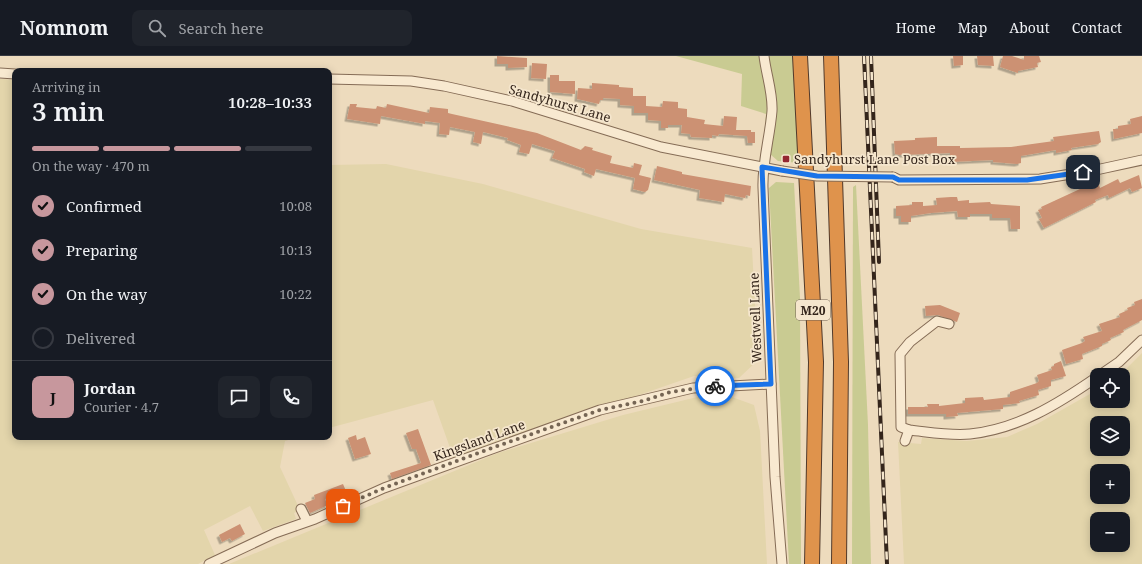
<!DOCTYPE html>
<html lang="en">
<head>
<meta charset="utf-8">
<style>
  body { margin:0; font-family:"Noto Serif",serif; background:#20242c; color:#f1f3f6; height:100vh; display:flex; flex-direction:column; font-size:15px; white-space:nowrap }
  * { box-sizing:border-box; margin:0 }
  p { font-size:13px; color:#9ea1a6 }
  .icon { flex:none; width:22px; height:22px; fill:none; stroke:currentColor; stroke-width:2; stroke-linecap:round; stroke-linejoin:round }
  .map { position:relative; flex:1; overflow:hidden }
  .side { position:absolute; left:12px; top:12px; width:320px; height:372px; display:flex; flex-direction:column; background:#171b24; border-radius:8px; box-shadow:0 2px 10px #0003 }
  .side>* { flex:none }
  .tools { position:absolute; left:1090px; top:312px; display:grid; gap:8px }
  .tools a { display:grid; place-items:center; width:40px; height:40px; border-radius:8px; background:#171b24; box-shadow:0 2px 10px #0003; font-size:20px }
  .pin { position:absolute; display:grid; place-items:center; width:34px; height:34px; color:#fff; margin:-17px; border-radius:8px; box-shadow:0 2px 6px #0006 }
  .courier { position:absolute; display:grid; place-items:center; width:40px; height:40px; margin:-20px; border:3px solid #1a73e8; border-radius:50%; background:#fff; color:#222; box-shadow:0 1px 5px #0007 }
  .overview em { font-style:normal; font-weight:600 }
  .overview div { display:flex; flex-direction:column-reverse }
  .overview { display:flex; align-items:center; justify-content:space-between; height:68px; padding:0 20px }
  h1 { font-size:26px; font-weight:600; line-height:30px }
  .bar { display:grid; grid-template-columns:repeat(4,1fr); gap:6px 4px; align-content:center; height:48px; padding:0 20px }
  .bar i { height:5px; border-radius:3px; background:#363941 }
  .bar .active { background:#c7979d }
  .bar p { grid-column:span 4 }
  .line { display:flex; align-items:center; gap:10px; padding:0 20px; border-top:1px solid #363941 }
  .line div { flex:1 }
  .round { display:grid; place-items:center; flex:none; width:42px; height:42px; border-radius:8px; background:#20242c }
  ol { padding:0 20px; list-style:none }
  li { display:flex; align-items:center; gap:12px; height:44px }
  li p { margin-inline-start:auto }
  li .icon { padding:4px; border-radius:50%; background:#c7979d; color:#111; stroke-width:4 }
  li:last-child { color:#9ea1a6 }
  li i { width:22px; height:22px; border:2px solid #363941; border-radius:50% }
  header { display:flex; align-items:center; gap:24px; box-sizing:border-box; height:56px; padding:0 20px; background:#171b24; border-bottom:1px solid #363941 }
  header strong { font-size:19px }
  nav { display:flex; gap:22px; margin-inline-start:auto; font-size:14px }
  .search { width:280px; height:36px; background:#20242c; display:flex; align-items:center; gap:10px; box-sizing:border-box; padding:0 14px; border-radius:8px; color:#9ea1a6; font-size:15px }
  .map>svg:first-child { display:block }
  .farmland { fill:#e3d5ab; fill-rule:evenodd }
  .green { fill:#c9cb92 }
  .building { fill:#cc9173; filter:url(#shadow) }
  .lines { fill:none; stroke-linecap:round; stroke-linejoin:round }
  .minor-casing { stroke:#856c56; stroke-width:11 }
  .highway-casing { stroke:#523a2b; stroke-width:16 }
  .minor { stroke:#f8e9d0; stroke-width:9 }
  .highway { stroke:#df934c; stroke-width:14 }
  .rail-casing { stroke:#34251b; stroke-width:4 }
  .rail { stroke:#f5e6cd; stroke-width:2.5; stroke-dasharray:8; stroke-linecap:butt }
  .minor-bridge-casing { stroke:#856c56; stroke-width:11; stroke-linecap:butt }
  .minor-bridge { stroke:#f8e9d0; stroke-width:9 }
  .done { stroke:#756554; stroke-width:4; stroke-dasharray:0 7.2 }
  .route { stroke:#1a73e8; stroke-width:5 }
  .poi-dot { fill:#942730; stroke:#f5e6cd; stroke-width:1.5 }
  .labels { text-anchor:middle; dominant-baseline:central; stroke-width:3.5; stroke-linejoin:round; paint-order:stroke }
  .shield { fill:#f5e6cd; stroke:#6e5f50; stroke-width:1 }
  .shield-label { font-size:12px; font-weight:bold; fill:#34251b }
  .street-label { font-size:13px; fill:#34251b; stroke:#f5e6cd }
  .poi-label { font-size:13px; fill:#34251b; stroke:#f5e6cd; text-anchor:start }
</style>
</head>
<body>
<header>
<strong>Nomnom</strong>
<div class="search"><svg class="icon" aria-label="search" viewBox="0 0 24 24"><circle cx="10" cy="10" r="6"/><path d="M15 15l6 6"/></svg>Search here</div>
<nav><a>Home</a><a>Map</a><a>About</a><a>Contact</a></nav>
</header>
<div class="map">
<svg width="1142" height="508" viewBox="0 0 1142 508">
  <defs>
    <filter id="shadow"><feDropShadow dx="-2.5" dy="2.5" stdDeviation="0" flood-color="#0004"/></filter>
  </defs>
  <rect width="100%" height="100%" fill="#eddbbd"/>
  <g class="farmland">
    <path d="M0 23 15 24V381H298L285 385 280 411 300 454 294 457 296 463 263 475 250 450 204 474 215 499 198 508H0Z"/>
    <path d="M386 108 483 128 641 173 752 192 758 304 739 322 694 320 454 403 433 344 329 372V109Z"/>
    <path d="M1142 297V508H904L898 386 921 388 922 382 967 385 1007 381 1037 368 1097 334V345H1123V319H1120ZM1097 367H1123V393H1097ZM1097 415H1123V441H1097ZM1097 463H1123V489H1097Z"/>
    <path d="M718 336 754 349 760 375 767 508H229L498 397 623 359Z"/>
  </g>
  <g class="green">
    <path d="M676 0H795L799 107 778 105 763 92 766 58 741 50 742 18Z"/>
    <path d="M776 126 794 127 800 242 801 508H789L769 132Z"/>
    <path d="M856 129 868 369 871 508H852L853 131Z"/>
  </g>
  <g class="building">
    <path d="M497 0 527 2V11L508 12V8H497Z"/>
    <path d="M953 0H963V9L954 10Z"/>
    <path d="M977 0H993L994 10 978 9Z"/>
    <path d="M1003 0H1012L1024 4V0H1039L1041 6 1037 7 1038 11 1018 15V17L1000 11Z"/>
    <path d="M532 7 547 8 546 23 531 22Z"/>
    <path d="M550 19H559V25H575V38L550 36Z"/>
    <path d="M592 27 619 29V31L633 32V40H646V50L662 51 663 45 678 46V52L687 53V61L705 64 704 68 723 70 724 60 737 61 736 74H751V76H755V87H748L747 80 719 78 718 80 712 79V82L691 81 690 78 681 77 682 69H668V72H661V65L648 64V57H634V50L620 49V43L603 42V44H600L599 48 577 43 578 32 592 33Z"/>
    <path d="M350 48H357L356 51 376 53 377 50 386 52 387 48 429 57 430 51 448 53V57L452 58 537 77 581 94 585 90 593 92 592 94 612 100 610 107 633 112 634 107 642 109 639 119 651 122 648 134 645 136 633 133 635 122 596 113 594 120 584 116 585 113 552 102 555 95 532 88 529 98 519 96 521 89 507 84 508 82 483 76 481 88 473 86 475 76 450 71 449 79 439 78 440 67 425 65V68L381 60 380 68 347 63Z"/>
    <path d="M1142 60V77L1114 83 1113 73H1118V70L1131 68 1130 63Z"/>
    <path d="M1099 75 1101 86 1098 88 1071 92 1072 94 1056 97V94L1021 100V107L1017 108 993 106V104L950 106V97L900 99 895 98 894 85 915 84V82L937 81V90H960V92L1011 91 1054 85 1053 81Z"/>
    <path d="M657 110 682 116V118L751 130 750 140 746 139 745 142 725 138 724 146 699 142 700 134 654 124Z"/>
    <path d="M1139 119 1142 132 1132 136 1130 132 1109 142 1108 139 1095 144 1096 146 1044 172 1039 163 1042 162 1038 154 1042 153 1041 151 1080 133 1098 127 1100 132 1118 123 1120 127Z"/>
    <path d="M951 141H957L958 145 969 144V147L990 146 991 148 1020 150V173H1011L1010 162H992V158H970V161H958L957 155 931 157 911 160V166H901V160H896V150L912 149V146H923V150L937 149 936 142Z"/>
    <path d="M1142 243V264L1123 274 1124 276 1110 282 1111 284 1102 288V290L1082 298 1083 303 1066 308 1062 294 1082 287 1085 285 1083 281 1102 275 1099 268 1120 261 1119 258 1128 254 1127 252 1135 249 1134 246Z"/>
    <path d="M940 249 960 257 957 266 938 259 926 260 925 250Z"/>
    <path d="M1061 305 1066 320 1051 324V330L1038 334 1039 339 1019 345 1020 347 1003 349V353L957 357 958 360 946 361V358H908V351H928L927 348H939V350L965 347V342L983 341 984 344 1010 341V336L1037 327 1039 325 1037 319 1052 314 1051 311 1054 310V308Z"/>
    <path d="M418 373 431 409 392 423 390 417 421 407 416 393H412L406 377Z"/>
    <path d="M356 379 357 384 365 381 371 398 355 403 348 382Z"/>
    <path d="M343 428 346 435 325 443 328 449 310 457 305 447 315 443 314 439Z"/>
    <path d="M240 468 245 478 232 485 230 482 222 486 219 479Z"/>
  </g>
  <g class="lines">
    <g class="minor-casing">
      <g id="minor">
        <path d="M764 0C766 18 773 37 772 55 770 81 762 106 763 132L775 421 782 508"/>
        <path d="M0 17 15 18"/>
        <path d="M329 23 411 25 444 30 512 45 661 91 782 115"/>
        <path d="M893 121 899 124 1040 123 1096 114 1142 104"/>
        <path d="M949 268 937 265 910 286 900 298 901 371 909 374C929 376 950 380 970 378 1018 373 1058 348 1097 321"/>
        <path d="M1100 319 1119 306 1142 284"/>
        <path d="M905 385 909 374"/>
        <path d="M301 453 307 465"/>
        <path d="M209 508 275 477 315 463 384 432 600 354 693 332 771 328"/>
      </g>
    </g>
    <g class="highway-casing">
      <g id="highway">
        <path d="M800 0 816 306 812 508"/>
        <path d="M831 0 841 306 839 508"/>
      </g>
    </g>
    <use href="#minor" class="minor"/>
    <use href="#highway" class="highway"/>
    <g class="rail-casing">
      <g id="rail">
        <path d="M864 0 887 508"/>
        <path d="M871 0 879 206"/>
      </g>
    </g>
    <use href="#rail" class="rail"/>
    <g class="minor-bridge-casing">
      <path id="minor-bridge" d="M782 115 817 120 893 121"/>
    </g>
    <use href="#minor-bridge" class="minor-bridge"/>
  </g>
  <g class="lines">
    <path class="done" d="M343 450 384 432 489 393 600 354 643 345 670 336 715 330"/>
    <path class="route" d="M715 330 771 328 762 111 817 120 893 121 899 124H1027L1083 116"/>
  </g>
  <rect class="poi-dot" x="782" y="99" width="8" height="8" rx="2"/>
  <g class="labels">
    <rect class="shield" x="796" y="244" width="34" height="20" rx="3"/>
    <g class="shield-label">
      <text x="813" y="254">M20</text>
    </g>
    <g class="street-label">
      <text transform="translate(560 47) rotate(16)">Sandyhurst Lane</text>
      <text transform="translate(755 262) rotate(-92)">Westwell Lane</text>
      <text transform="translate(479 384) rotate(-20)">Kingsland Lane</text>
    </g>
    <g class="poi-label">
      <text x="794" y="103">Sandyhurst Lane Post Box</text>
    </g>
  </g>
</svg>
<div class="tools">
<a><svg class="icon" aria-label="locate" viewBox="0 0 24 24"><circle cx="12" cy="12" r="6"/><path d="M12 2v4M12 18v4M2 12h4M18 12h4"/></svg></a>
<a><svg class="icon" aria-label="layers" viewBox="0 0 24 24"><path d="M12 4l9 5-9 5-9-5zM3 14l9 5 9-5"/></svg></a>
<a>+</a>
<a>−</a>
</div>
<div class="pin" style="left:343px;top:450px;background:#ea580c"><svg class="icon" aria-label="bag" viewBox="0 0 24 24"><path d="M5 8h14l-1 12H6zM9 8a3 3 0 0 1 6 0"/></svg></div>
<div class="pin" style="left:1083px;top:116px;background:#1f2937"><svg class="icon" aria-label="home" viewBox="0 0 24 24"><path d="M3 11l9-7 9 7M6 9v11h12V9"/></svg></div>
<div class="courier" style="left:715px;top:330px"><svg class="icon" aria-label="bike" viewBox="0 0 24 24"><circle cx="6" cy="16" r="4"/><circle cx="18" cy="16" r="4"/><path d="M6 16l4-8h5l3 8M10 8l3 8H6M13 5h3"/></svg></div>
<section class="side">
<div class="overview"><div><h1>3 min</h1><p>Arriving in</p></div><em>10:28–10:33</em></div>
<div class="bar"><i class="active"></i><i class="active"></i><i class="active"></i><i></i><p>On the way · 470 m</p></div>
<ol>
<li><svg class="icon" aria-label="check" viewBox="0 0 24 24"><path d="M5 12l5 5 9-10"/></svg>Confirmed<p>10:08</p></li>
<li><svg class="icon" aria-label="check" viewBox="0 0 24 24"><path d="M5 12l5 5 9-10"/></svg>Preparing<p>10:13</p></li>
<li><svg class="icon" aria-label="check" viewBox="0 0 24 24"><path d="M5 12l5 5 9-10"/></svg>On the way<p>10:22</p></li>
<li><i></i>Delivered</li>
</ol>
<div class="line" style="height:72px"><b class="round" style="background:#c7979d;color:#111">J</b><div><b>Jordan</b><p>Courier · 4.7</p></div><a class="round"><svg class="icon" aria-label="chat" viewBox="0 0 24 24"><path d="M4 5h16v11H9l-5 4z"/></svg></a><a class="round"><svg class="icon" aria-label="phone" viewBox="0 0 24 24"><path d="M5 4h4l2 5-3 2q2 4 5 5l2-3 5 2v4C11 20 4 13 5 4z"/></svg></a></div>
</section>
</div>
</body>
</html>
